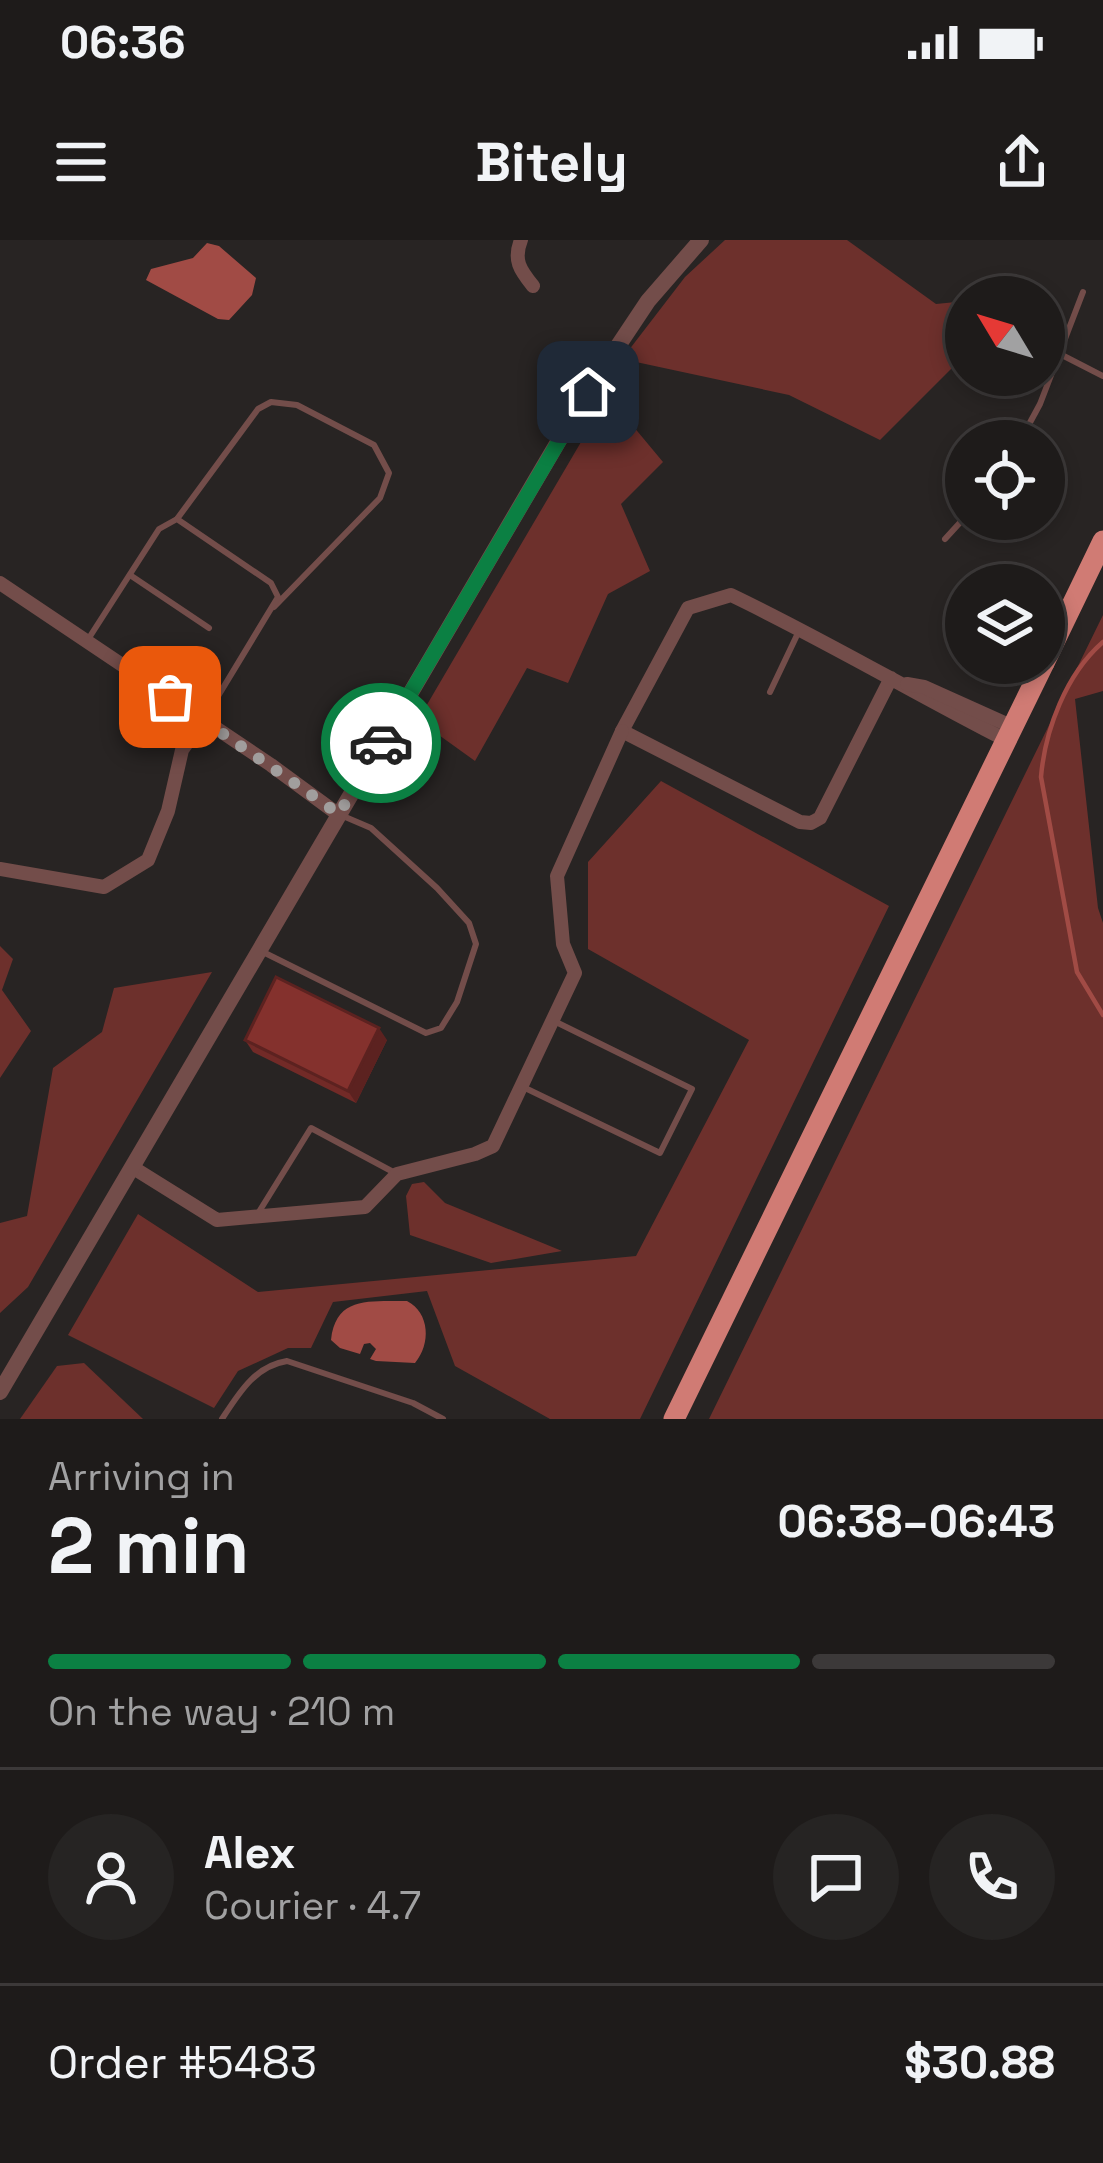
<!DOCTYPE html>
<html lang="en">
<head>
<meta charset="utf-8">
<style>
  body { margin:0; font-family:"Space Grotesk",sans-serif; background:#262423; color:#f1f3f6; height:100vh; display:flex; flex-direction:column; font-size:45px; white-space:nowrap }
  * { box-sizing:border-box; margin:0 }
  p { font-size:39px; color:#a1a1a2 }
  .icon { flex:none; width:66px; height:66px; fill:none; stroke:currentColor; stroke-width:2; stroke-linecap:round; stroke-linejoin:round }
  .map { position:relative; height:1179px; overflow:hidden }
  .side { display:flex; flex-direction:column; background:#1e1b1a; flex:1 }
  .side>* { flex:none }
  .needle { width:78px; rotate:308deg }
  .controls { position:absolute; left:945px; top:36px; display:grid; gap:24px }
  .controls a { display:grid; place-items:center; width:120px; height:120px; border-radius:50%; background:#1e1b1a; box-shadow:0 6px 18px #0003,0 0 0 3px #3c3939; font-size:60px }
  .pin { position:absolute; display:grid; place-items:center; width:102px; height:102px; color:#fff; margin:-51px; border-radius:24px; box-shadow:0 6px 18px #0006 }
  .courier { position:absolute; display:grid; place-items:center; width:120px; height:120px; margin:-60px; border:9px solid #0b8043; border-radius:50%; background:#fff; color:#222; box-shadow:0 3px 15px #0007 }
  .overview em { font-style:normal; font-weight:600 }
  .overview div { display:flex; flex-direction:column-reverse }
  .overview { display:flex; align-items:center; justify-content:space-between; height:204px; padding:0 48px }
  h1 { font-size:78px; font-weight:600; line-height:90px }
  .bar { display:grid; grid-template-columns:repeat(4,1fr); gap:18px 12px; align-content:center; height:144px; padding:0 48px }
  .bar i { height:15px; border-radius:9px; background:#3c3939 }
  .bar .on { background:#0b8043 }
  .bar p { grid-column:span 4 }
  .line { display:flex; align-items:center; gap:30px; padding:0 48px; border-top:3px solid #3c3939 }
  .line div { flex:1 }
  .round { display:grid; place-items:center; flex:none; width:126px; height:126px; border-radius:63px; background:#262423 }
  .status { display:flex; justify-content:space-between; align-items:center; height:84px; padding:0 60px; background:#1e1b1a; direction:ltr }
  .status svg { height:33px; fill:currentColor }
  header { display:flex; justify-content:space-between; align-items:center; height:156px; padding:0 48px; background:#1e1b1a; font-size:54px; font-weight:600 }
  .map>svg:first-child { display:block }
  .green { fill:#6d302c }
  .water { fill:#a14b45 }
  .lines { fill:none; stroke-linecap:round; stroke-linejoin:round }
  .stream { stroke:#a14b45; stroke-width:4.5 }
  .service { stroke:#734d4a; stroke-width:6 }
  .minor { stroke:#734d4a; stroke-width:14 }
  .tertiary { stroke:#734d4a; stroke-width:16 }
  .trunk { stroke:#d07b74; stroke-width:21 }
  .wall { fill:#722a27 }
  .shaded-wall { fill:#5c2220 }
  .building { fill:#84312d; stroke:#5c2220; stroke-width:3 }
  .done { stroke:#a19e9d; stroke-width:12; stroke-dasharray:0 21.6 }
  .route { stroke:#0b8043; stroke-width:15 }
</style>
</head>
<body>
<div class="status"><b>06:36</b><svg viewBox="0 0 49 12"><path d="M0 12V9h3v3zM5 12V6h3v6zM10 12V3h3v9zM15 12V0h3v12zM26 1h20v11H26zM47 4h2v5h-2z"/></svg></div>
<header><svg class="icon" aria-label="menu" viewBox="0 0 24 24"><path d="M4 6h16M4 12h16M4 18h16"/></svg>Bitely<svg class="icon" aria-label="share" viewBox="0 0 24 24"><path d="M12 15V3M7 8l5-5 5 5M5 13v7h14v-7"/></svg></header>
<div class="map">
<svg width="1103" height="1179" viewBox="0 0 1103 1179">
  <rect width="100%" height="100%" fill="#282423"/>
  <g class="green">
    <path d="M725 0H847L936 64 966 61V114L880 200 789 155 622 119 685 37Z"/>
    <path d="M608 156 663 222 621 264 650 331 608 354 568 443 527 428 475 521 418 480Z"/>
    <path d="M1103 375V451L1075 459 1098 668 1103 683V1179H709Z"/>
    <path d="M661 541 889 666 640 1179H550L455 1126 427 1051 333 1062 311 1108H288L238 1131 214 1168 68 1095 138 974 258 1052 636 1016 749 800 588 709V622Z"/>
    <path d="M0 706 13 719 2 750 31 791 0 838Z"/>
    <path d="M212 732 28 1047 0 1073V983L27 976 53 828 102 792 114 748Z"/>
    <path d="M424 942 445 963 562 1011 491 1023 410 995 406 956 412 944Z"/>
    <path d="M84 1123 143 1179H20L57 1126Z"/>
  </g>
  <g class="water">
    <path d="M207 3 219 6 256 38 252 55 229 80 218 79 146 40 151 29 193 18Z"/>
    <path d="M407 1061C430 1073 431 1104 415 1123L376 1121 370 1119 376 1109 370 1103 364 1104 360 1114 340 1108 331 1100C336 1055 371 1062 407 1061Z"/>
  </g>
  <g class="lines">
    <path class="stream" d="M1103 402C1066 434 1045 490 1041 537L1077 732 1103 775"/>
    <g class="service">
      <path d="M1058 113 1103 136"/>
      <path d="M1020 201 1040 164 1083 52"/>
      <path d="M177 279 258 169 271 162 297 165 374 205 389 233 380 258 274 367"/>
      <path d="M945 299 966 276"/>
      <path d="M130 335 209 388"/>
      <path d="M87 401 159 289 177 279 271 343 278 357 206 476"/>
      <path d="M770 452 798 393"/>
      <path d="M263 712 426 793 441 788 457 762 476 704 469 683 437 648 371 588 343 576"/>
      <path d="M523 847 660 913 692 849 556 782"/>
      <path d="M257 975 311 888 397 934"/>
      <path d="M222 1179C239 1153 255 1126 287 1121L413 1163 443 1179"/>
    </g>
    <g class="minor">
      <path d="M521 0C513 20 520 30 533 46"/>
      <path d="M0 343 271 525 339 575"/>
      <path d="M891 438 820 578 811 583 800 582 622 491 688 368 731 355C825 400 914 453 1006 500"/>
      <path d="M907 444 924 447 1013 487"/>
      <path d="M0 629 104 647 148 620 168 571 182 510 204 479"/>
      <path d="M132 927 217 980 365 967 397 934 475 914 493 906 575 733 563 704 557 636 622 491"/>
    </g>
    <path class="tertiary" d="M0 1152 588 151 648 61 701 0"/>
    <g class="trunk">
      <path d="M1044 423 1103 301"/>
      <path d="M674 1179 1044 423"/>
    </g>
  </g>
  <path class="wall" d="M245 800H387L356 863 253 812Z"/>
  <path class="shaded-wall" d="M379 788 387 800 356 863 348 851Z"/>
  <path class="building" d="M276 737 379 788 348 851 245 800Z"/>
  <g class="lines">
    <path class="done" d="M170 457 339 574 381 503"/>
    <path class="route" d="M381 503 588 152"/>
  </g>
</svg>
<div class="controls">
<a><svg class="needle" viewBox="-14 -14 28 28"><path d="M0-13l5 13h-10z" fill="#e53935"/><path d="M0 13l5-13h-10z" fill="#a1a1a2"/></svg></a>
<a><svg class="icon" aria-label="locate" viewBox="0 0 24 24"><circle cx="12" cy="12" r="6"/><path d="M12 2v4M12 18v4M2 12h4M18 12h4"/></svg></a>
<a><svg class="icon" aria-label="layers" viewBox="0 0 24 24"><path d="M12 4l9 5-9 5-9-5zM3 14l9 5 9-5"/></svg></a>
</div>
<div class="pin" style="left:170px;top:457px;background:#ea580c"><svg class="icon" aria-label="bag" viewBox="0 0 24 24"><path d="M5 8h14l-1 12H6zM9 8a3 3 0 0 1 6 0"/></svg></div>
<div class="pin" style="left:588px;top:152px;background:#1f2937"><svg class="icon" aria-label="home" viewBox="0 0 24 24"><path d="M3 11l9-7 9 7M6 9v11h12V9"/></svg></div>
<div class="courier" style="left:381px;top:503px"><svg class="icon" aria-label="car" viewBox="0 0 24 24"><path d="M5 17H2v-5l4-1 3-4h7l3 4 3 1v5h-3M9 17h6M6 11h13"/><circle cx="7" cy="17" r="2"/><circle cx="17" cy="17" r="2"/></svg></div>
</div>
<section class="side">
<div class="overview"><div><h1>2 min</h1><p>Arriving in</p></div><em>06:38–06:43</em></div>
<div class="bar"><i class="on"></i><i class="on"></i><i class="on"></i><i></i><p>On the way · 210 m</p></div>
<div class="line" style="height:216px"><a class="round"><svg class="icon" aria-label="person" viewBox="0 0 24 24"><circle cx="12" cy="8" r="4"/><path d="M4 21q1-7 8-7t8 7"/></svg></a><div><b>Alex</b><p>Courier · 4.7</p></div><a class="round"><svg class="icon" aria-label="chat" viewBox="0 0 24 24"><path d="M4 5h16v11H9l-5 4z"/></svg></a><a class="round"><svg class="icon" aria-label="phone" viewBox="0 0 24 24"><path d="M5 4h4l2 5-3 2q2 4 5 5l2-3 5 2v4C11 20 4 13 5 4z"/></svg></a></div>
<div class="line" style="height:156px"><div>Order #5483</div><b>$30.88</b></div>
</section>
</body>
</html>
